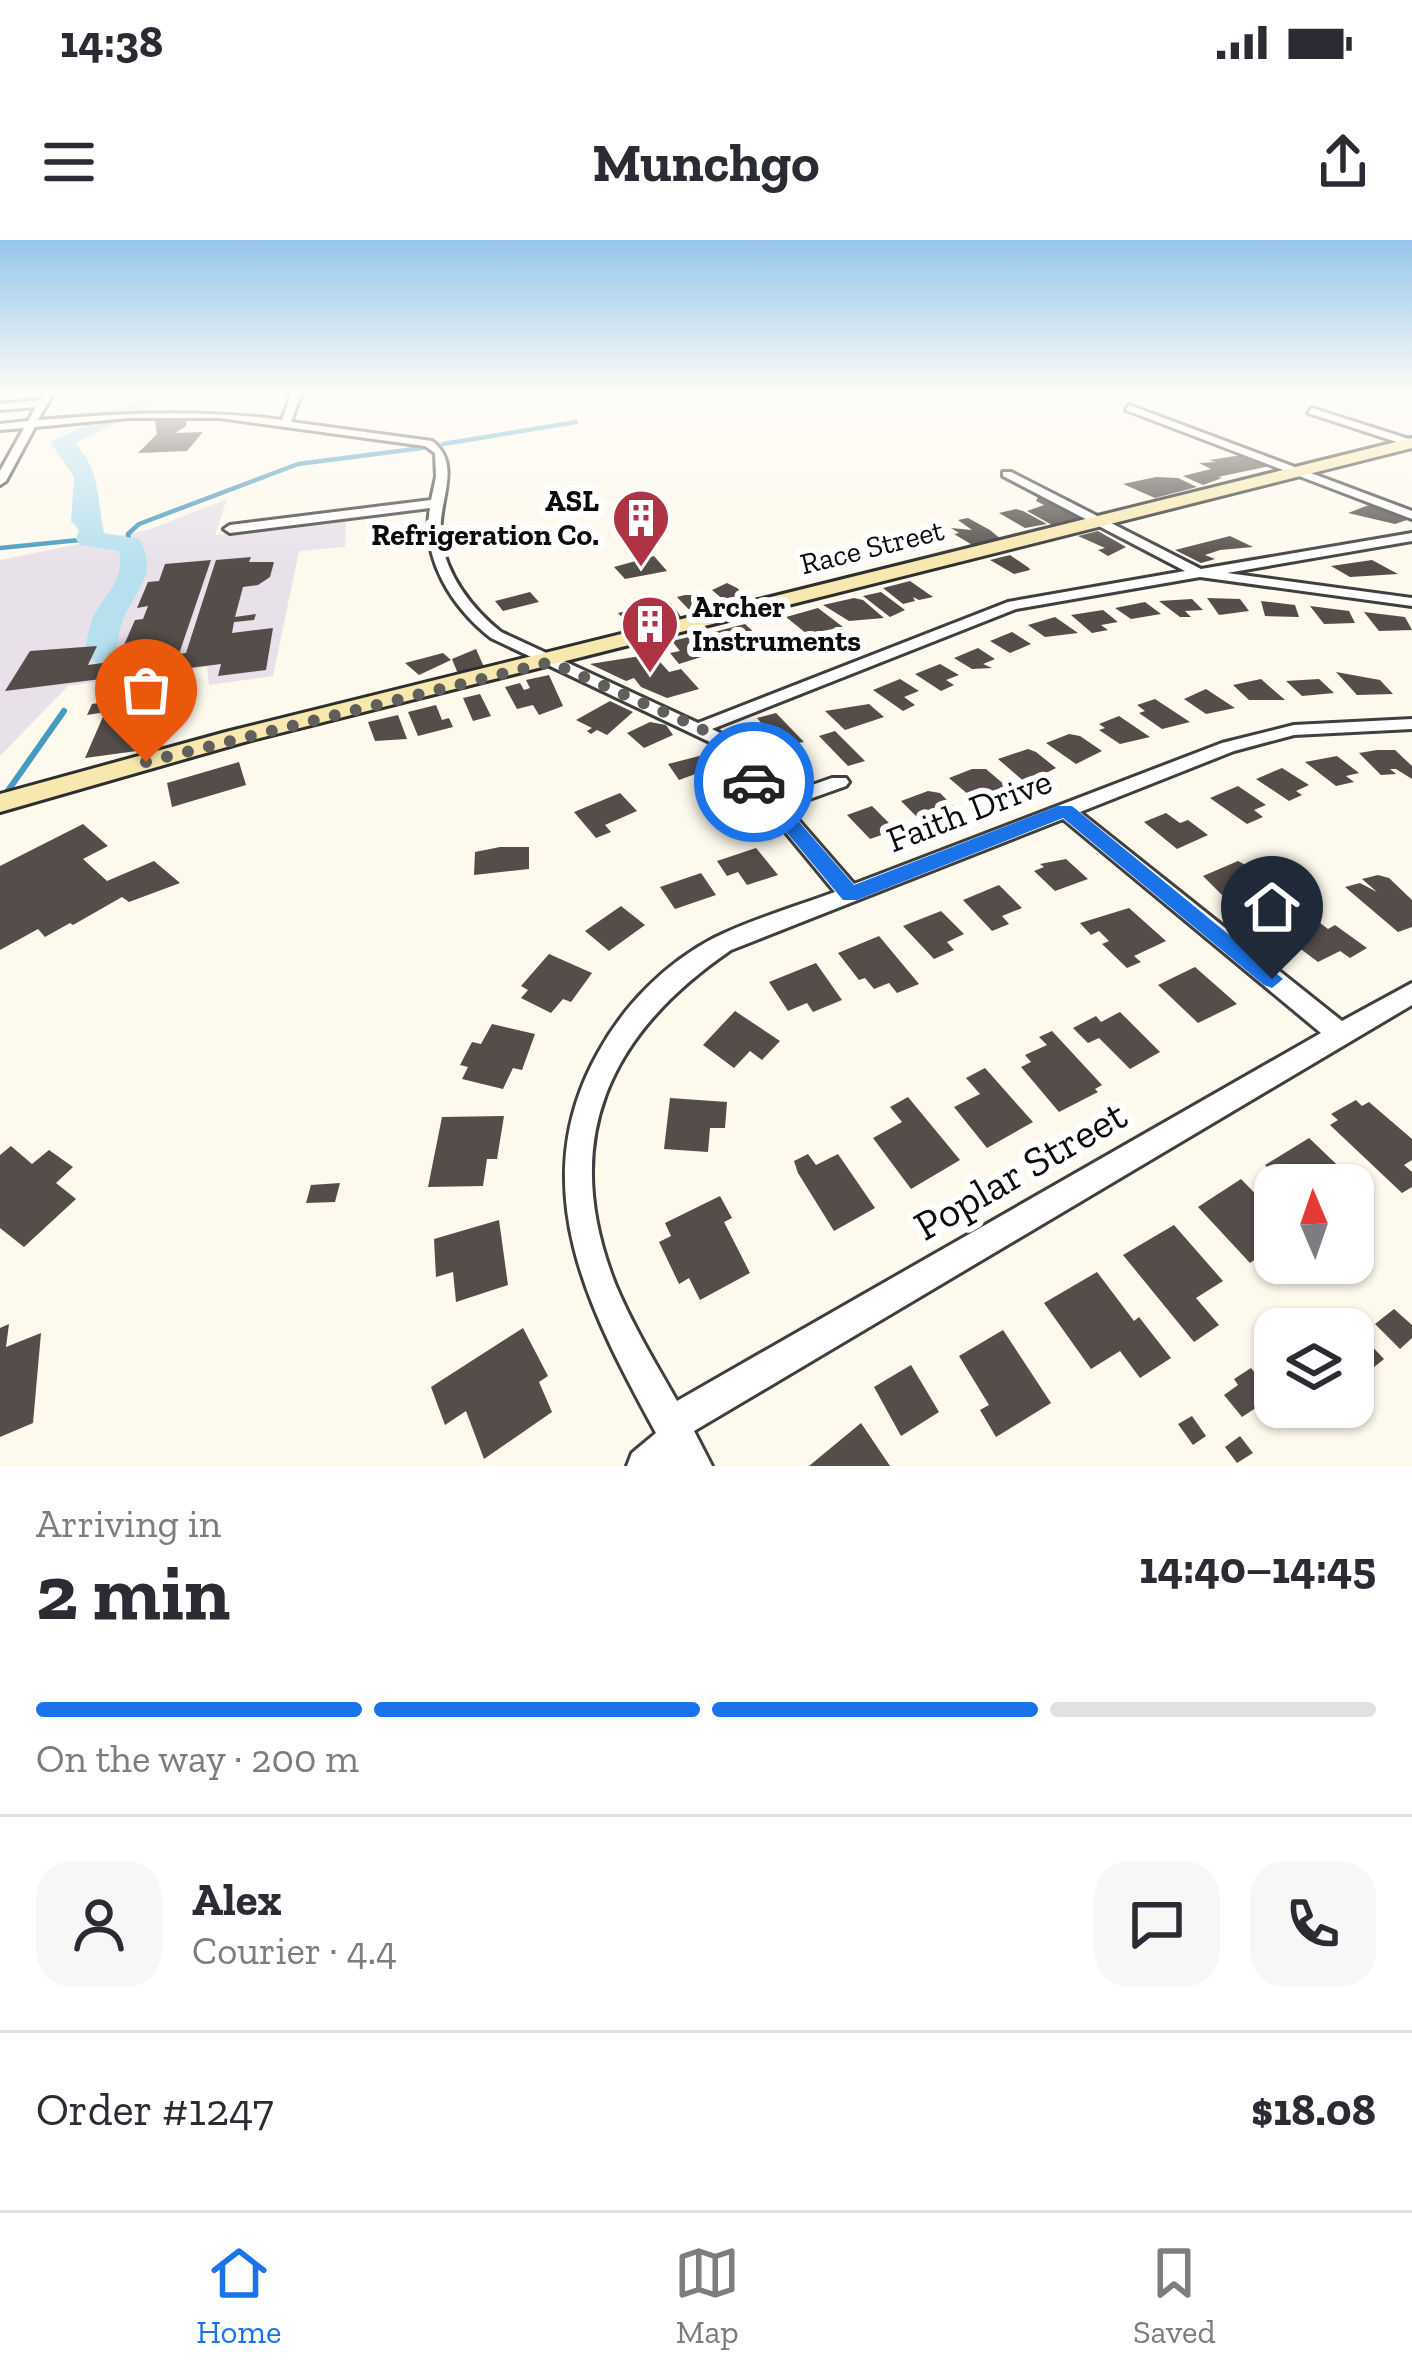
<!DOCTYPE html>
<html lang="en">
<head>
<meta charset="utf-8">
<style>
  body { margin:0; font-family:"Zilla Slab",serif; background:#f7f7f7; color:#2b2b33; height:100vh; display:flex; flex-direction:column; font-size:45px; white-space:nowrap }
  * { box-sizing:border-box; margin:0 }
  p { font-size:39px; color:#7c7c81 }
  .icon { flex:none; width:66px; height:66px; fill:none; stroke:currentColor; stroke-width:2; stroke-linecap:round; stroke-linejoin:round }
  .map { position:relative; height:1226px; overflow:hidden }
  .panel { display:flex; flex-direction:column; background:#fff; flex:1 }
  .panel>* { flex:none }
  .needle { width:78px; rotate:358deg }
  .tools { position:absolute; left:1254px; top:924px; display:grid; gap:24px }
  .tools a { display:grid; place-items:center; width:120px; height:120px; border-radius:24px; background:#fff; box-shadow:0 3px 9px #0004; font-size:60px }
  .pin { position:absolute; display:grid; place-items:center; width:102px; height:102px; color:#fff; margin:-123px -51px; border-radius:50% 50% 50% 0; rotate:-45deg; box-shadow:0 0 12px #0007 }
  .pin .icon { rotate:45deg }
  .courier { position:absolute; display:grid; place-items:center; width:120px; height:120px; margin:-60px; border:9px solid #1a73e8; border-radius:50%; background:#fff; color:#222; box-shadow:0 3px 15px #0007 }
  .summary em { font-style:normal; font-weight:700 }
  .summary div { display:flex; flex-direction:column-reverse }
  .summary { display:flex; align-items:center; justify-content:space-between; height:204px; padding:0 36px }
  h1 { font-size:78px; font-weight:700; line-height:90px }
  .bar { display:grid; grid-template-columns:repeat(4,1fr); gap:18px 12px; align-content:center; height:144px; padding:0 36px }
  .bar i { height:15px; border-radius:9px; background:#e1e1e2 }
  .bar .active { background:#1a73e8 }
  .bar p { grid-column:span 4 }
  .line { display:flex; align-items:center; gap:30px; padding:0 36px; border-top:3px solid #e1e1e2 }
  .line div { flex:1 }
  .round { display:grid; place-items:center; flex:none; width:126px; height:126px; border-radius:36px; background:#f7f7f7 }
  .status { display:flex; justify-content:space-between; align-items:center; height:84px; padding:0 60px; background:#fff; direction:ltr }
  .status svg { height:33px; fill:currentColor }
  header { display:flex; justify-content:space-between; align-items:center; height:156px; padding:0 36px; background:#fff; font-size:54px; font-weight:700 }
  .dock { display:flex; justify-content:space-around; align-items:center; height:168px; border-top:3px solid #e1e1e2; background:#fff; font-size:33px; color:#7c7c81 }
  .dock a { display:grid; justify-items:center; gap:6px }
  .dock .active { color:#1a73e8 }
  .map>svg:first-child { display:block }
  .industrial { fill:#e8e1ea }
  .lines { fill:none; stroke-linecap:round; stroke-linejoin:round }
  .stream-far1 { stroke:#469abf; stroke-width:4.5 }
  .stream { stroke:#469abf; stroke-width:6 }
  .river { fill:#b7e0ef; fill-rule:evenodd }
  .building { fill:#544d4a }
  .street-casing { stroke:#3f3f3f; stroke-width:6 }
  .secondary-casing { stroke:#2e2e2e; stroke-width:6 }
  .street { fill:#fff; fill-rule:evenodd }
  .secondary { fill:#f7e8af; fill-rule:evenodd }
  .route { fill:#1a73e8 }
  .done { stroke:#605f5b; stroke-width:12; stroke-dasharray:0 21.6 }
  .labels { text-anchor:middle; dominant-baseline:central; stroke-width:12; stroke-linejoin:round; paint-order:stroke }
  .far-poi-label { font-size:30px; font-weight:bold; fill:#0c0c0c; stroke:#fff; text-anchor:end }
  .far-street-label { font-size:30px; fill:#0c0c0c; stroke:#fff }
  .street-label { font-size:36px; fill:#0c0c0c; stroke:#fff }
  .near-street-label { font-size:42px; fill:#0c0c0c; stroke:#fff }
</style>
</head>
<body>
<div class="status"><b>14:38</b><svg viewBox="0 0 49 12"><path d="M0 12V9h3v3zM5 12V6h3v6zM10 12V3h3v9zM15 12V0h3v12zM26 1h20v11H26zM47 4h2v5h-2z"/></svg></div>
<header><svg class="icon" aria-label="menu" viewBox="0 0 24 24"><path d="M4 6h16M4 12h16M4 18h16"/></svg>Munchgo<svg class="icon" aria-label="share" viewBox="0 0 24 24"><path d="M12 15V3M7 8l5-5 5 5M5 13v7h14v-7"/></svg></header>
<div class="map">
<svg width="1412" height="1226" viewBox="0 0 1412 1226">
  <rect width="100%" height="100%" fill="#fdf9ed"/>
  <path class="industrial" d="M227 259 215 295 346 281 345 307 299 311 273 436 209 445 207 427 68 446 0 516V320L148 290Z"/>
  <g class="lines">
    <g class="stream-far1">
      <path d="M443 204 576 182"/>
      <path d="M130 305 128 294 139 284 298 224 422 208"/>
      <path d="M0 308 89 299"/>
    </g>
    <path class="stream" d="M0 562 64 471"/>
    <path class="river" d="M143 158 160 162 75 203C102 232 97 262 104 293L139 299C158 332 139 346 125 375 119 387 118 401 116 415L100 425 84 415C87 401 88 388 94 375 107 352 125 339 119 311L80 305 76 299 79 290 71 281 74 237 50 202Z"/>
  </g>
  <g class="building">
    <path d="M187 177 186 186 175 193 203 192 187 211 138 213 157 194 155 181Z"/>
    <path d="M1242 215 1270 226 1218 237 1222 238 1203 245 1183 236 1211 229 1199 223 1216 222 1209 220Z"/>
    <path d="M1156 237 1178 238 1197 247 1155 258 1123 244Z"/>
    <path d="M1038 257 1079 278 1052 285 1027 271 1044 265 1036 261Z"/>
    <path d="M1366 266 1370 265 1407 280 1395 284 1348 273Z"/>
    <path d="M1016 269 1023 271 1047 284 1025 288 999 273Z"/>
    <path d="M968 278 990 290 1002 300 974 306 954 294 959 293 951 288 972 290 958 280Z"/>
    <path d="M1098 291 1126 307 1108 316 1098 310 1105 308 1078 296Z"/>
    <path d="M1230 296 1253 307 1220 310 1205 315 1215 319 1201 323 1175 310Z"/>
    <path d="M1010 315 1029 328 1030 330 1014 334 990 320Z"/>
    <path d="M654 316 667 331 625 339 614 327Z"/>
    <path d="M251 317 249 322H274L270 337 258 345 243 347 235 377 256 374 254 380 234 382 232 393 273 388 266 430 218 436 221 424 5 451 30 411 97 406 88 425 117 421 135 380 143 379 148 366 137 368 148 342 159 341 165 324 211 320 179 414 186 413 216 320Z"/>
    <path d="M1372 320 1398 334 1350 337 1331 326Z"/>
    <path d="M910 341 933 357 919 360 913 357 915 361 903 364 883 348Z"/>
    <path d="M727 343 737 348 753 362 732 367 712 350Z"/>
    <path d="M530 352 539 362 503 371 495 361Z"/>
    <path d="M881 352 905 370 890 377 863 356Z"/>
    <path d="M685 355H707L724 369 695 376 677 357Z"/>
    <path d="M854 358 863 360 884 378 849 381 823 365Z"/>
    <path d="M1207 358 1240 359 1249 371 1219 375Z"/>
    <path d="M1192 359 1203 370 1185 371 1191 377H1180L1159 361Z"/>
    <path d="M1261 361 1295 365 1299 377 1265 376Z"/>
    <path d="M1145 362 1161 374 1131 379 1115 368Z"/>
    <path d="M671 363 682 378 635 392 618 373 630 370 634 375 656 369 661 374 668 372 661 365Z"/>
    <path d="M1310 366 1349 371 1355 383 1324 384Z"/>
    <path d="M818 368 843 387 807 394 786 377Z"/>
    <path d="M1103 370 1118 382 1101 385 1108 390 1092 393 1071 375Z"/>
    <path d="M1364 372 1405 377 1412 390 1379 391Z"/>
    <path d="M1055 377 1078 393 1045 397 1028 385Z"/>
    <path d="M745 384 764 402 732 410 714 392Z"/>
    <path d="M1012 392 1031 404 1010 413 990 401Z"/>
    <path d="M697 395 714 413 679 424 670 413 680 411 672 401Z"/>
    <path d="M978 408 995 419 983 424 992 428 972 429 954 418Z"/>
    <path d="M476 409 484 427 458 434 452 419Z"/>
    <path d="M443 413 451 420 419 435 405 423Z"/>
    <path d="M653 414 669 432 681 429 699 449 667 458 641 447 634 438 626 441 590 424Z"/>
    <path d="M940 424 959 435 946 440 954 445 941 451 915 434Z"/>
    <path d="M1336 432 1380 440 1393 454 1357 455Z"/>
    <path d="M170 433 160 463 169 462 159 493 149 494 144 510 85 518 105 472 87 475 92 464 112 461 121 439Z"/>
    <path d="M549 435 563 466 539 475 533 465 517 469 505 447 520 443 524 450 530 448 526 440Z"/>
    <path d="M900 439 919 451 904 457 915 465 903 471 873 450Z"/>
    <path d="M1261 439 1285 460H1249L1233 445Z"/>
    <path d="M1319 439 1334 453 1302 456 1286 441Z"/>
    <path d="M1206 449 1235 468 1206 474 1184 459Z"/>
    <path d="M480 454 491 476 473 481 463 458Z"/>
    <path d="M1155 459 1190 482 1162 489 1139 473 1145 471 1137 465Z"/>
    <path d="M610 461 633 472 607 495 597 490 591 494 587 491 592 488 576 480Z"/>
    <path d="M869 464 884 477 845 490 825 471Z"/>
    <path d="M436 465 442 480 449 478 453 487 418 496 408 472Z"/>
    <path d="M776 473 804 502 781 506 757 478Z"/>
    <path d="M398 475 407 499 375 501 368 482Z"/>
    <path d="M1119 476 1150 497 1120 504 1099 490 1105 488 1099 484Z"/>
    <path d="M650 482 666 485 673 495 644 508 627 493Z"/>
    <path d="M760 485 779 508 761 513 742 490Z"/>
    <path d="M835 491 865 521 848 526 819 496Z"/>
    <path d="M1069 494 1080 496 1102 511 1076 524 1046 503Z"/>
    <path d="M1028 509 1036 512 1056 528 1026 543 998 519Z"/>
    <path d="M1377 510H1395L1412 526V539L1396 529H1390L1396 534 1381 535 1359 513Z"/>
    <path d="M711 513 720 525 679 540 668 524Z"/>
    <path d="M1337 516 1359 533 1346 536 1354 542 1336 546 1305 522Z"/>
    <path d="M239 522 246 545 172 567 167 543Z"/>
    <path d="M1282 528 1309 545 1296 551 1302 555 1289 561 1256 539Z"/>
    <path d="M972 529H986L1006 546 977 562 949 538Z"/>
    <path d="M730 545 744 562 723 568 706 552Z"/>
    <path d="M1238 546 1266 565 1254 570 1263 577 1247 584 1210 558Z"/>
    <path d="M928 551 940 553 955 568 920 580 901 561Z"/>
    <path d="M620 553 637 571 605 585 611 592 596 598 574 572Z"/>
    <path d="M872 566 896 590 870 599 847 575Z"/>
    <path d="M1166 573 1180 583 1188 580 1208 595 1177 609 1144 582Z"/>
    <path d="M83 584 108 606 83 619 107 641 154 621 180 643 129 662 122 657 73 685 70 683 45 697 38 689 0 710V626Z"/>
    <path d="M500 607H529V629L474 635 475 612Z"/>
    <path d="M756 608 778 635 747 645 738 632 727 636 717 621Z"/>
    <path d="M1066 619 1088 639 1055 651 1034 631 1044 627 1040 624Z"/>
    <path d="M1238 621 1259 632 1282 648 1243 666 1235 660 1229 662 1203 636Z"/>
    <path d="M701 633 716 655 675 669 660 647Z"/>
    <path d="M1378 635 1389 638 1412 660V687L1398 692 1345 647 1360 643 1377 652 1362 639Z"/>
    <path d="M999 645 1022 668 1002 676 1009 684 992 691 963 660Z"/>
    <path d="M621 666 645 685 609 711 585 691Z"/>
    <path d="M1129 668 1166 701 1134 716 1141 722 1127 728 1102 704 1109 701 1099 691 1091 695 1080 683Z"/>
    <path d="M941 671 964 694 947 702 954 710 934 719 903 686Z"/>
    <path d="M1307 673 1328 689 1335 685 1367 708 1350 718 1340 711 1318 722 1274 689Z"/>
    <path d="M879 696 919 744 897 753 889 743 874 749 865 738 859 740 838 713Z"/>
    <path d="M549 714 592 733 571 762 563 759 551 773 521 758 528 750 521 746Z"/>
    <path d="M816 723 842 760 813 772 807 763 788 771 769 742Z"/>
    <path d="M1195 727 1237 764 1198 783 1158 745Z"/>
    <path d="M735 771 780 801 762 820 750 811 734 828 703 805Z"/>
    <path d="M1120 772 1160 812 1130 829 1099 798 1088 803 1073 788 1096 776 1101 782Z"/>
    <path d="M492 784 535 794 522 830 513 828 503 849 462 839 468 827 460 825 472 802 481 804Z"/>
    <path d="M1052 791 1102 845 1095 849 1098 852 1059 872 1021 827 1031 822 1025 815 1047 805 1039 797Z"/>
    <path d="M985 828 1033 882 987 908 954 867 980 854 966 838Z"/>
    <path d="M908 857 960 920 911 949 873 898 902 882 890 867Z"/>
    <path d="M670 858 727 862 725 888H710L708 912 664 909Z"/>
    <path d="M1356 860 1362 866 1369 862 1412 899V920L1404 925 1412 932V947L1402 953 1330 885 1338 880 1331 874Z"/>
    <path d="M504 876 497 919H487L483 946 428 947 442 877Z"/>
    <path d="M1309 898 1353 940 1372 958 1353 970V945H1284L1265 925Z"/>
    <path d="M11 906 32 924 49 910 73 927 56 943 76 959 24 1007 0 988V915Z"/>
    <path d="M808 914 816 925 838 914 875 968 834 991 798 933 794 921Z"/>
    <path d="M1241 939 1275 974V1006L1250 1023 1198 967Z"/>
    <path d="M340 943 335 962 306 963 311 945Z"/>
    <path d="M720 956 732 978 724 982 750 1033 700 1060 689 1038 679 1044 659 1002 671 996 665 983Z"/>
    <path d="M499 980 508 1045 456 1062 453 1032 436 1037 434 999Z"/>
    <path d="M1174 985 1223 1041 1196 1058 1219 1085 1194 1102 1123 1015Z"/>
    <path d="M1097 1032 1134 1081 1139 1077 1171 1118 1140 1138 1120 1111 1091 1129 1044 1063Z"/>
    <path d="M1394 1069 1412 1085V1098L1400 1109 1375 1084Z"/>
    <path d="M9 1084 6 1107 41 1093 33 1183 0 1197V1088Z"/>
    <path d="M523 1088 548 1136 539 1142 552 1172 484 1219 466 1171 445 1185 431 1147Z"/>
    <path d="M1003 1090 1051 1163 996 1197 980 1170 989 1165 959 1116Z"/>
    <path d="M1364 1098 1384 1119 1367 1133 1353 1118V1106Z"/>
    <path d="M911 1125 939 1172 901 1196 874 1147Z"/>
    <path d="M1251 1128 1274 1156 1242 1177 1224 1155 1238 1145 1234 1139Z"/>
    <path d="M1192 1176 1206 1196 1193 1205 1178 1184Z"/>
    <path d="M861 1183 890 1226H809Z"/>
    <path d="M1240 1196 1253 1213 1237 1223 1225 1207Z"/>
  </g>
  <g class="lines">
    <g class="street-casing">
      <g id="street">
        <path d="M44 152H54L38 180C121 173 199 169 282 180L292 152H302L291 182 432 201C464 225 436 264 441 298 446 335 472 369 501 392L698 483 1008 362 1185 331 1003 236V232H1011L1201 329 1412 293V301L1227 333 1412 358V366L1200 337 1016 369 712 489 724 495 778 557 832 538H846L849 542 846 546 787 567 854 644 1222 503 1294 485 1412 479V489L1294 495 1234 511 1080 572 1342 781 1412 743V765L694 1191 712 1226H627L632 1213 656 1193C590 1072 523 947 598 813 624 765 666 723 714 698 752 679 795 667 835 652L712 503 491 398C452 367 421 319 430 268L230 293 224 289 230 285 431 260 436 237 435 213 425 206 220 178H128L35 187 6 241 0 245V231L24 188 0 190V184L28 181 36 167 0 170V164L40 160ZM1063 579 1321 793 677 1161C656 1124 633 1086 616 1046 558 901 608 794 731 710Z"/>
        <path d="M1129 165 1412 271V279L1126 170Z"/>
        <path d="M1312 168 1412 200V207L1308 173Z"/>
      </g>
    </g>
    <g class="secondary-casing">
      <path id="secondary" d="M1412 198V208L244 502 0 572V554L226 492Z"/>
    </g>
    <use href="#street" class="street"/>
    <use href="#secondary" class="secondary"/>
  </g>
  <linearGradient id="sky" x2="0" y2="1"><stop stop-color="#94c6eb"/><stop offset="0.47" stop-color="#fefcf7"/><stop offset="1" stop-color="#fefcf7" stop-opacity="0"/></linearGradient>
  <rect width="1412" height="324" fill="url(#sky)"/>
  <path class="route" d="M748 538H761L854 645 1058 566H1072L1283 739 1272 748 1264 745 1063 578 857 660H843L748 546Z"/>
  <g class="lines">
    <path class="done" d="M146 522 550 422 700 488 718 499 754 542"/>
  </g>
  <defs>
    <g id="building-pin" transform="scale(3)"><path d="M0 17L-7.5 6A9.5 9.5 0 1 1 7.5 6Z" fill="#ae3345" stroke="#fff"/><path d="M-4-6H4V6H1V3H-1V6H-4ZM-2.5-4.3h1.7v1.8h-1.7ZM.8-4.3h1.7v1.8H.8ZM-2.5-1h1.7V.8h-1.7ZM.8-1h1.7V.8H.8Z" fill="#fff"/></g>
  </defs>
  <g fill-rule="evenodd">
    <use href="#building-pin" x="641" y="278"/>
    <use href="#building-pin" x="650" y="384"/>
  </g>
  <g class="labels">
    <g class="far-poi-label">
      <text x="599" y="261">ASL<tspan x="599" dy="34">Refrigeration Co.</tspan></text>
      <text x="692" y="367" text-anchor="start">Archer<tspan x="692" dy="34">Instruments</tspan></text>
    </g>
    <g class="far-street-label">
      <text transform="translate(872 307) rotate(-14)">Race Street</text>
    </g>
    <g class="street-label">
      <text transform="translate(969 570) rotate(-21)">Faith Drive</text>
    </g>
    <g class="near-street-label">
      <text transform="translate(1020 930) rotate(-30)">Poplar Street</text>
    </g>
  </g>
</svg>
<div class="tools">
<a><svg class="needle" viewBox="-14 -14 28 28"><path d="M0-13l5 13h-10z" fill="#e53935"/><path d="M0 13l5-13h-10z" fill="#7c7c81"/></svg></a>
<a><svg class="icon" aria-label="layers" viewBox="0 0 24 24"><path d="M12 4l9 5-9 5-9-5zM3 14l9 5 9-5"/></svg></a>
</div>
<div class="pin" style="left:146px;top:522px;background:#ea580c"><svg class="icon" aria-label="bag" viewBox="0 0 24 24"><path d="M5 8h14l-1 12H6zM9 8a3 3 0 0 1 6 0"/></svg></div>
<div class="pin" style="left:1272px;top:739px;background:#1f2937"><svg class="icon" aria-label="home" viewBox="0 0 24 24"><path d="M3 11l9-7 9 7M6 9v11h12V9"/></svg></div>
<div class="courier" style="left:754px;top:542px"><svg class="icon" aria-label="car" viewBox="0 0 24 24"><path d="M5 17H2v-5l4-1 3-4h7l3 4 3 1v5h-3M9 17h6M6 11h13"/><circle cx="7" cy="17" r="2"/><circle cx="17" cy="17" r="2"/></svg></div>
</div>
<section class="panel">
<div class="summary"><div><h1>2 min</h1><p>Arriving in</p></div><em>14:40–14:45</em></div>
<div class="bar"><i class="active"></i><i class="active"></i><i class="active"></i><i></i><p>On the way · 200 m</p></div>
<div class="line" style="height:216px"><a class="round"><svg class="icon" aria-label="person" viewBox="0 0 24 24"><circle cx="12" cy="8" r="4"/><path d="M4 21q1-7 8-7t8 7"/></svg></a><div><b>Alex</b><p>Courier · 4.4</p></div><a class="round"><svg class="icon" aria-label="chat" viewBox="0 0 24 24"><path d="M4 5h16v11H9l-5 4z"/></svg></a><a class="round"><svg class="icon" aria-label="phone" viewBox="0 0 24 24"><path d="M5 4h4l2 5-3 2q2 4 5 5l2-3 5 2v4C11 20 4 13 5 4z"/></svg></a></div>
<div class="line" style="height:156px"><div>Order #1247</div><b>$18.08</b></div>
</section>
<nav class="dock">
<a class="active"><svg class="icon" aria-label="home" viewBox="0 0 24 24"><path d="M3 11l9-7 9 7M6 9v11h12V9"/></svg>Home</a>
<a><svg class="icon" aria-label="map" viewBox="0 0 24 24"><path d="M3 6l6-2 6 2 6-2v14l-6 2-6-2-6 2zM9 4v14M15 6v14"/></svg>Map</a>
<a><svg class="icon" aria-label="saved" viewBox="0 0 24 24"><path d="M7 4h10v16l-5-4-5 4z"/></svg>Saved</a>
</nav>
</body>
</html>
